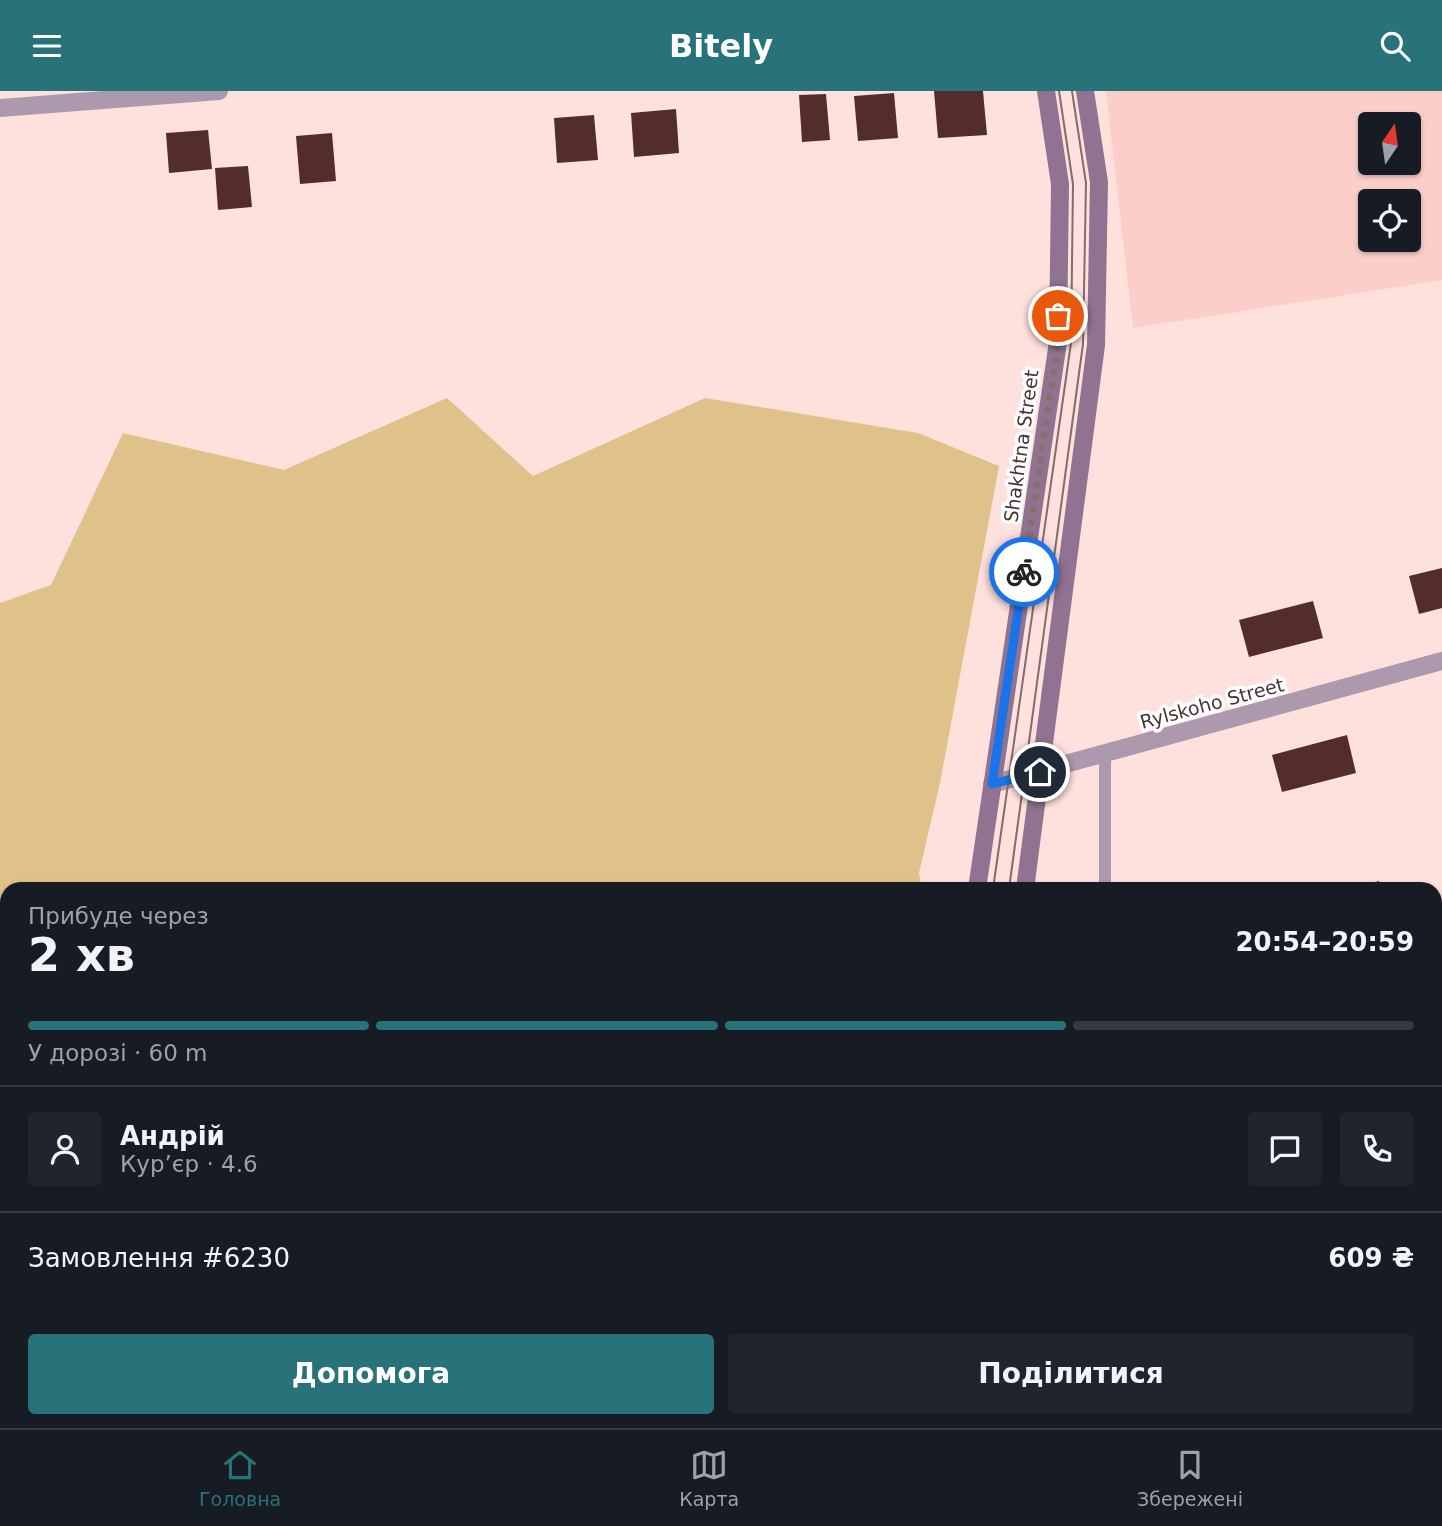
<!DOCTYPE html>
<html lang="uk">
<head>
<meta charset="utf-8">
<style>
  body { margin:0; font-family:"DejaVu Sans",sans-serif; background:#20242c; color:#f1f3f6; height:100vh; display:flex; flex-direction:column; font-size:26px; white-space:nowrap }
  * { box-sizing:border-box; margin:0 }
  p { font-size:23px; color:#9ea1a6 }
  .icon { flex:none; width:38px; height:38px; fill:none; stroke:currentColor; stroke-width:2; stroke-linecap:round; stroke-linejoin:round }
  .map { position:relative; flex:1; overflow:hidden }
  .drawer { position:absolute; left:0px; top:791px; width:1442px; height:546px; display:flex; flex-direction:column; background:#171b24; border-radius:21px 21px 0 0; box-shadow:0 2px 5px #0004 }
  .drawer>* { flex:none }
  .needle { width:46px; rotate:13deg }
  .controls { position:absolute; left:1358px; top:21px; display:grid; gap:14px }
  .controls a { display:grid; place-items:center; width:63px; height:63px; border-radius:7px; background:#171b24; box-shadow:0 2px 5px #0004; font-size:35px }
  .pin { position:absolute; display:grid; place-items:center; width:60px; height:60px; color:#fff; margin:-30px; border:4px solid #fff; border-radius:50%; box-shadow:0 2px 7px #0007 }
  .courier { position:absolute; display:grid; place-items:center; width:70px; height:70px; margin:-35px; border:5px solid #1a73e8; border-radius:50%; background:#fff; color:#222; box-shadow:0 2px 9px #0007 }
  .summary em { font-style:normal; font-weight:800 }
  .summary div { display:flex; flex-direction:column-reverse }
  .summary { display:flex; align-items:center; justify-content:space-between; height:119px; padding:0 28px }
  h1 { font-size:46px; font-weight:800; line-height:52px }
  .bar { display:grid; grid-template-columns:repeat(4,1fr); gap:10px 7px; align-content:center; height:84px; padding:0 28px }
  .bar i { height:9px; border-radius:5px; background:#363941 }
  .bar .on { background:#287279 }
  .bar p { grid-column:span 4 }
  .line { display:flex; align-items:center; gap:18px; padding:0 28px; border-top:2px solid #363941 }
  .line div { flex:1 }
  .round { display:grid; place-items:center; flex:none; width:74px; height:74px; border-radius:7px; background:#20242c }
  .button { display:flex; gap:14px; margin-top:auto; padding:14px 28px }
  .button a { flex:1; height:80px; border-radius:7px; background:#287279; color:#fff; font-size:28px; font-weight:800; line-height:80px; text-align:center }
  .button a+a { background:#20242c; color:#f1f3f6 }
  header { display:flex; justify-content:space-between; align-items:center; height:91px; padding:0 28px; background:#287279; color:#fff; font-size:32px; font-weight:800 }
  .tab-bar { display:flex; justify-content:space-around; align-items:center; height:98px; border-top:2px solid #363941; background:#171b24; font-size:19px; color:#9ea1a6 }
  .tab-bar a { display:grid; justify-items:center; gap:4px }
  .tab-bar .on { color:#287279 }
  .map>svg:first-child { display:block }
  .built { fill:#fcceca; fill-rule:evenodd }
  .green { fill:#dfc289 }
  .building { fill:#532d2b }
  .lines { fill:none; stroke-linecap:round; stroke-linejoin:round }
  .service { stroke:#ac99ae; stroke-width:12 }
  .minor { stroke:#ac99ae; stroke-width:18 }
  .secondary { stroke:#8f7391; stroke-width:18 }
  .tram { stroke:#836c6b; stroke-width:2 }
  .done { stroke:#87706e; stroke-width:7; stroke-dasharray:0 12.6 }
  .route { stroke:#1a73e8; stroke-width:9 }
  .labels { text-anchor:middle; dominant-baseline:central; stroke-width:7; stroke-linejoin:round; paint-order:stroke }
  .street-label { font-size:19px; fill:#473433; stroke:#fff }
</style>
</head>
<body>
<header><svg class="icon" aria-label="menu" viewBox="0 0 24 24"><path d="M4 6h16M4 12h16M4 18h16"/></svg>Bitely<svg class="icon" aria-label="search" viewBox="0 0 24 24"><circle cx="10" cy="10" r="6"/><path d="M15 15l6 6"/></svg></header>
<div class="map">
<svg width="1442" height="1337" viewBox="0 0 1442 1337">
  <rect width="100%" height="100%" fill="#fee0dd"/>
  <path class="built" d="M1106 0H1442V189L1133 237ZM1370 33H1409V72H1370ZM1370 110H1409V149H1370Z"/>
  <path class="green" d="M447 307 533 385 705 307 918 342 999 375 940 692 919 782 922 798H7V1083L0 1085V512L51 494 123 342 284 379Z"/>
  <g class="building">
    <path d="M934 0H983L987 44 938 47Z"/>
    <path d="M894 2 898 47 858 50 854 5Z"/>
    <path d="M826 3 830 49 802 51 799 4Z"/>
    <path d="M676 18 679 62 634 66 631 22Z"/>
    <path d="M594 24 598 69 557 72 554 27Z"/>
    <path d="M208 39 212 78 169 82 166 42Z"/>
    <path d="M332 42 336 90 300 93 296 45Z"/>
    <path d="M248 75 252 116 218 119 215 77Z"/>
    <path d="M1442 477V517L1419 523 1409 485Z"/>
    <path d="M1313 510 1323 547 1249 566 1239 529Z"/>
    <path d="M1347 644 1356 682 1282 701 1272 664Z"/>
    <path d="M1379 790 1381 798H1353V797Z"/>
    <path d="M1442 1322V1337H1390L1412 1330H1435V1324Z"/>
    <path d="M575 1330H731V1331L709 1337H577Z"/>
    <path d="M873 1330H922L923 1337H873Z"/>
  </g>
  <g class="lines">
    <path class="service" d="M1105 798V663"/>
    <g class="minor">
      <path d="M0 17 219 0"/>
      <path d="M992 693 1442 570"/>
      <path d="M1435 855 1442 853"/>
      <path d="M1435 1049 1442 1047"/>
      <path d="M526 1330 528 1337"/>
      <path d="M207 1337 231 1330"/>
      <path d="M818 1337 843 1330"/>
    </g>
    <g class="secondary">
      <path d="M977 798 1058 251 1060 93 1046 0"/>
      <path d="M1025 798 1096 254 1099 91 1085 0"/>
      <path d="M955 1330 956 1337"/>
      <path d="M1003 1330V1337"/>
    </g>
    <g class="tram">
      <path d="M993 798 1071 252 1073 93 1059 0"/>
      <path d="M1009 798 1083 253 1086 92 1072 0"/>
      <path d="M971 1330V1337"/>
      <path d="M987 1330V1337"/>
    </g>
  </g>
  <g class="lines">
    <path class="done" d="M1024 481 1058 251V225"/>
    <path class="route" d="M1024 481 992 693 1040 681"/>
  </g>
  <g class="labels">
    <g class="street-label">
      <text transform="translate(1021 355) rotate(-82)">Shakhtna Street</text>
      <text transform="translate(1212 612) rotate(-15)">Rylskoho Street</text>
    </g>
  </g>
</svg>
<div class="controls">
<a><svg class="needle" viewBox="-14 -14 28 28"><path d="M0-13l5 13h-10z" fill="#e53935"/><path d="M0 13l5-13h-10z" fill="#9ea1a6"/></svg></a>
<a><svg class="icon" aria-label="locate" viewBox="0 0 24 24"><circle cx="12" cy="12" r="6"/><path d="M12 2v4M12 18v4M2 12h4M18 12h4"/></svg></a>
</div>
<div class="pin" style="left:1058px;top:225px;background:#ea580c"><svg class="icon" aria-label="bag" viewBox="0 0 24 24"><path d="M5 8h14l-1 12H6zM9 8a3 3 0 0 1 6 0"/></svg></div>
<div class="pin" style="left:1040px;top:681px;background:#1f2937"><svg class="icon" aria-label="home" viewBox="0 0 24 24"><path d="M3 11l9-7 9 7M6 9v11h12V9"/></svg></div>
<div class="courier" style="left:1024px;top:481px"><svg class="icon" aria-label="bike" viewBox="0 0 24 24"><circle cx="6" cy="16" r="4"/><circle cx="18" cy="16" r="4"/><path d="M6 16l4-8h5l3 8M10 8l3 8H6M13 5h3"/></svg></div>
<section class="drawer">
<div class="summary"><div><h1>2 хв</h1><p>Прибуде через</p></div><em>20:54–20:59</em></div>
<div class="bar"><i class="on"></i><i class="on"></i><i class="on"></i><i></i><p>У дорозі · 60 m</p></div>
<div class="line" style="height:126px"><a class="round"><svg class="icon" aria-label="person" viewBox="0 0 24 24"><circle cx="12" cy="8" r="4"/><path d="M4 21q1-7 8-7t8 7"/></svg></a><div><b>Андрій</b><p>Кур’єр · 4.6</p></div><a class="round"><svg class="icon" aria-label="chat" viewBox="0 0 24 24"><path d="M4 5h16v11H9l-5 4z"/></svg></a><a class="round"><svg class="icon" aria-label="phone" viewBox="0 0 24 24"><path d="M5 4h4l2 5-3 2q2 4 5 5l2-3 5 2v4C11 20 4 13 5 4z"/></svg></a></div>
<div class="line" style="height:91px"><div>Замовлення #6230</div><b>609 ₴</b></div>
<div class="button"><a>Допомога</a><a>Поділитися</a></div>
</section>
</div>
<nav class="tab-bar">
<a class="on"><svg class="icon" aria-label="home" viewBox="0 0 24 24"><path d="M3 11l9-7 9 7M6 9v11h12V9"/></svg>Головна</a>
<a><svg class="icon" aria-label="map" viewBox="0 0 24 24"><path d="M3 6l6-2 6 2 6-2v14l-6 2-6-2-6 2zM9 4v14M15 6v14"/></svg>Карта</a>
<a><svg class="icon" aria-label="saved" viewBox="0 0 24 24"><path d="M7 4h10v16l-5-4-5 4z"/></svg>Збережені</a>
</nav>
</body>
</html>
